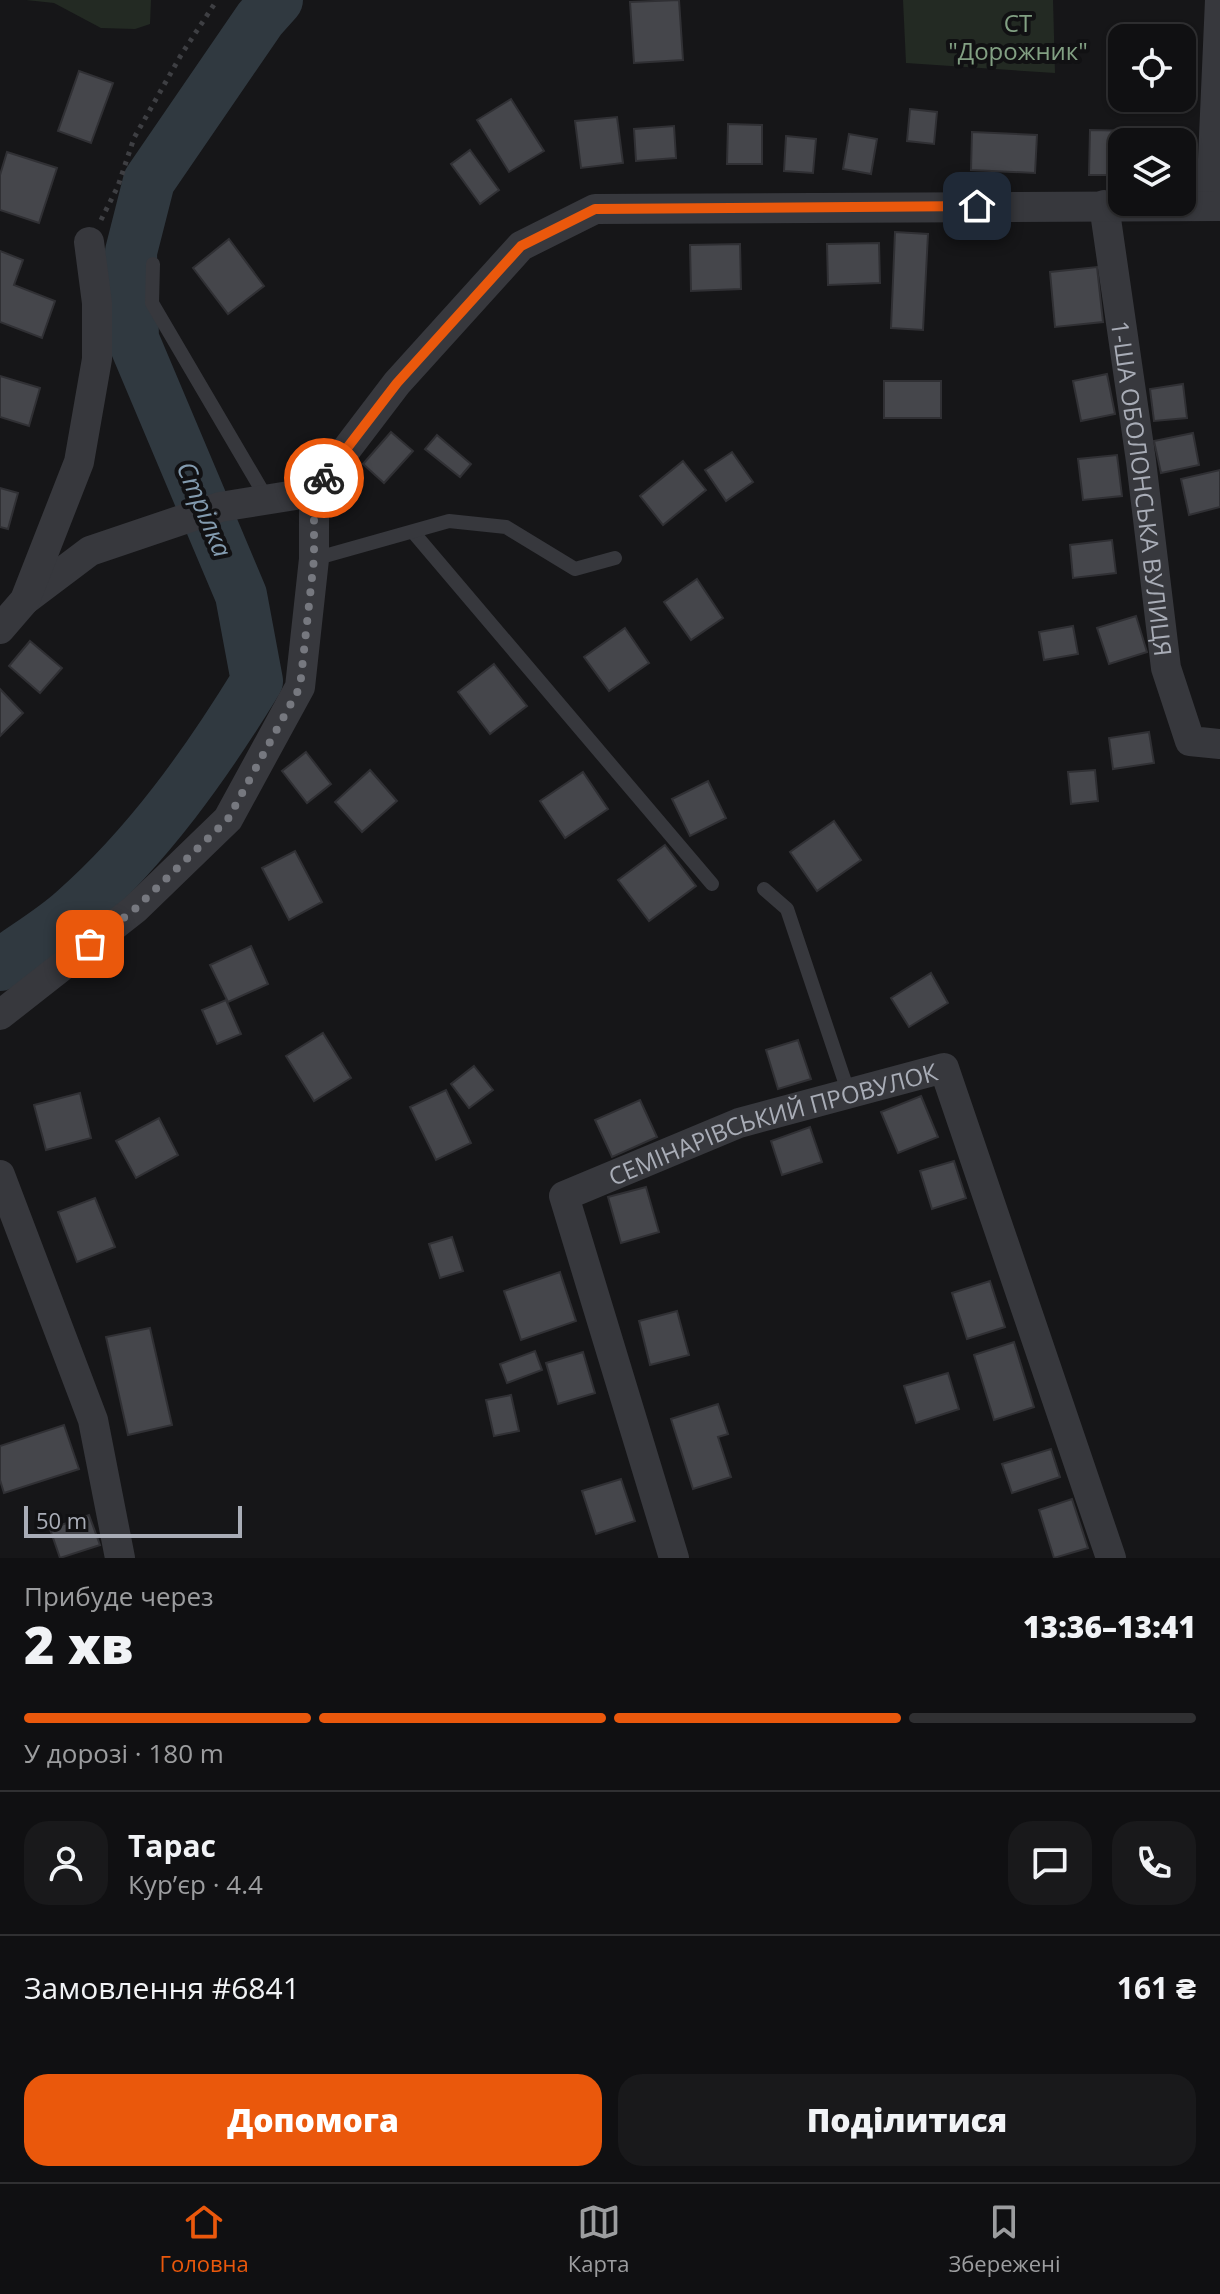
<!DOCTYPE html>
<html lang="uk">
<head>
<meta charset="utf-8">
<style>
  body { margin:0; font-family:"Open Sans",sans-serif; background:#19191b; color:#f1f3f6; height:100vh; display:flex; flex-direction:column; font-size:30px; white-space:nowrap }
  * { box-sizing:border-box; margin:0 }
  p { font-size:26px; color:#9c9d9f }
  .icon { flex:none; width:44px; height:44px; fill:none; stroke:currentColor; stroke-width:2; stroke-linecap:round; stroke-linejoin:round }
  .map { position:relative; height:1558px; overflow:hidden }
  .panel { display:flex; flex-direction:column; background:#101012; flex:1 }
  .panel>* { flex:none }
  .buttons { position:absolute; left:1108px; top:24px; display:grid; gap:16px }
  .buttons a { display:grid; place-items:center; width:88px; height:88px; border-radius:16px; background:#101012; box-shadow:0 2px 6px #0004,0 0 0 2px #303032; font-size:40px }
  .scale { position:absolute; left:24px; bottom:20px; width:218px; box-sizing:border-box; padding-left:8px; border:4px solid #a9adb7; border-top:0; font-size:22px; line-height:28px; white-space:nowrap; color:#a9adb7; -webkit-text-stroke:6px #111113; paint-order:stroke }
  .pin { position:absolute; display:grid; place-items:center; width:68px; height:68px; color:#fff; margin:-34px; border-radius:16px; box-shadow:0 4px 12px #0006 }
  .courier { position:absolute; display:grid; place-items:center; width:80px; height:80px; margin:-40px; border:6px solid #ea580c; border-radius:50%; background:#fff; color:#222; box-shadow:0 2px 10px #0007 }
  .overview em { font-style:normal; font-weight:800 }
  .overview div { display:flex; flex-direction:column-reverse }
  .overview { display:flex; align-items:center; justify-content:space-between; height:136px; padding:0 24px }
  h1 { font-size:52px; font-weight:800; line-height:60px }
  .bar { display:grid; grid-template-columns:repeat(4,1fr); gap:12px 8px; align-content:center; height:96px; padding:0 24px }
  .bar i { height:10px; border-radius:6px; background:#303032 }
  .bar .on { background:#ea580c }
  .bar p { grid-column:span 4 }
  .line { display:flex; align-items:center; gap:20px; padding:0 24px; border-top:2px solid #303032 }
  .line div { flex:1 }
  .round { display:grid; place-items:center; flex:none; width:84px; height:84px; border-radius:24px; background:#19191b }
  .primary-button { display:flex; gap:16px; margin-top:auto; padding:16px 24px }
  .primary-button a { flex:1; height:92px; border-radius:24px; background:#ea580c; color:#fff; font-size:32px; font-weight:800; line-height:92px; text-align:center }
  .primary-button a+a { background:#19191b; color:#f1f3f6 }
  .menu { display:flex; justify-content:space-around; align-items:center; height:112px; border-top:2px solid #303032; background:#101012; font-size:22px; color:#9c9d9f }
  .menu a { display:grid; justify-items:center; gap:4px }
  .menu .on { color:#ea580c }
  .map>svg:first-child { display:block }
  .green { fill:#232a23 }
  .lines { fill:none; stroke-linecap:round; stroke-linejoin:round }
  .river { stroke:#303940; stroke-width:52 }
  .building { fill:#45464b; stroke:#303034; stroke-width:2 }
  .path { stroke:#3e3f43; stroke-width:5; stroke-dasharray:4 6; stroke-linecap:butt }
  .lane { stroke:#37383d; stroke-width:14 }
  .street { stroke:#37383d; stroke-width:30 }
  .done { stroke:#76787f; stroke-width:8; stroke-dasharray:0 14.4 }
  .route { stroke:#ea580c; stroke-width:10 }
  .labels { text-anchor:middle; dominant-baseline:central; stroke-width:8; stroke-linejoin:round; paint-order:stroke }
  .park-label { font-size:24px; fill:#82a083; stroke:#111113 }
  .street-label { font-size:24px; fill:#a9adb7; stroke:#111113 }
  .water-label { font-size:26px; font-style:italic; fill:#839baf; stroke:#111113 }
</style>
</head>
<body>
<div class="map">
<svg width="1220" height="1558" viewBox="0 0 1220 1558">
  <rect width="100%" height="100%" fill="#161618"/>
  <g class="green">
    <path d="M26 0H151L150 24 135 29 101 28 54 3Z"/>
    <path d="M903 0H1053L1055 73 906 63Z"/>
  </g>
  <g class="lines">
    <path class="river" d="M0 965C24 947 52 931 74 911 148 846 206 764 257 681L241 595 133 339 131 252 149 181 260 19 277 0"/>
  </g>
  <g class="building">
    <path d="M679 0 683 60 634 63 630 2Z"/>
    <path d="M1154 32 1195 35 1191 92 1182 91V38H1153Z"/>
    <path d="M79 71 113 83 91 143 58 131Z"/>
    <path d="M511 99 544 151 509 172 477 120Z"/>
    <path d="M910 109 937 112 934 144 907 141Z"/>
    <path d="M617 117 623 163 581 168 575 121Z"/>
    <path d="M728 124 762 125V164H727Z"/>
    <path d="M674 126 676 158 636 161 634 129Z"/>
    <path d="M1090 130 1138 131 1137 142H1122V175H1089Z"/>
    <path d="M972 132 1037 135 1035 173 971 170Z"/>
    <path d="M849 134 877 139 871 174 843 169Z"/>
    <path d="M786 136 816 139 813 173 784 171Z"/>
    <path d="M470 150 499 190 480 204 451 164Z"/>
    <path d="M7 152 57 168 39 223 0 210V175Z"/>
    <path d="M895 232 928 234 923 330 891 328Z"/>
    <path d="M229 239 264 286 228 314 193 268Z"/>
    <path d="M879 243 880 283 828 285 827 244Z"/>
    <path d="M740 244 741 289 691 291 690 245Z"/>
    <path d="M0 251 23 260 14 285 55 301 42 338 0 322Z"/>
    <path d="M1097 267 1103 322 1055 327 1050 272Z"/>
    <path d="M1107 374 1115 414 1081 421 1073 381Z"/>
    <path d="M0 376 40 388 29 426 0 417Z"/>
    <rect x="884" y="381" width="57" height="37"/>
    <path d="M1183 384 1187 418 1154 421 1150 389Z"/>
    <path d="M391 432 413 451 384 483 363 464Z"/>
    <path d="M1193 433 1199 465 1161 473 1154 441Z"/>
    <path d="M437 435 471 464 460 477 425 449Z"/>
    <path d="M732 452 753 482 726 501 705 470Z"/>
    <path d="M1117 455 1122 496 1083 500 1078 459Z"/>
    <path d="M683 461 706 490 663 525 640 496Z"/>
    <path d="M1220 470V507L1189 515 1181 479Z"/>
    <path d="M0 488 18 493 8 529 0 527Z"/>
    <path d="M1112 540 1116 573 1073 578 1070 545Z"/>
    <path d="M697 579 723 618 691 640 664 602Z"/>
    <path d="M1136 616 1147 652 1109 664 1097 628Z"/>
    <path d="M1073 626 1078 654 1044 660 1039 632Z"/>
    <path d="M625 628 649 663 609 691 584 657Z"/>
    <path d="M30 641 62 668 40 693 9 666Z"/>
    <path d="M494 664 527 706 490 734 458 692Z"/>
    <path d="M0 689 23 713 0 736Z"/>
    <path d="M1149 732 1154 763 1113 769 1109 738Z"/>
    <path d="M306 752 331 784 307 803 282 771Z"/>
    <path d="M370 770 397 801 362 832 335 802Z"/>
    <path d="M1095 770 1098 801 1071 804 1068 772Z"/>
    <path d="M583 772 608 809 565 838 540 801Z"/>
    <path d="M708 781 726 818 690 836 672 799Z"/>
    <path d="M834 821 861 860 817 891 790 852Z"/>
    <path d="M665 845 696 886 649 921 618 880Z"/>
    <path d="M295 851 322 902 289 920 262 868Z"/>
    <path d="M251 946 268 984 228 1002 210 965Z"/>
    <path d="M931 973 948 1003 909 1027 891 998Z"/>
    <path d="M226 1000 241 1034 217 1044 202 1010Z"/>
    <path d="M323 1033 351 1078 314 1101 286 1056Z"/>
    <path d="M798 1040 811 1079 778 1089 766 1050Z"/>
    <path d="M474 1066 493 1090 469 1108 451 1084Z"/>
    <path d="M446 1090 471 1143 436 1160 410 1107Z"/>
    <path d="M80 1093 91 1138 46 1150 34 1105Z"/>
    <path d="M921 1096 938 1137 898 1153 881 1112Z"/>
    <path d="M640 1100 657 1137 612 1157 595 1120Z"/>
    <path d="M159 1118 178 1155 136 1178 116 1141Z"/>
    <path d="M810 1127 822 1162 782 1175 771 1141Z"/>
    <path d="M954 1161 966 1198 932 1209 920 1171Z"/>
    <path d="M646 1187 659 1232 621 1243 608 1197Z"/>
    <path d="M95 1198 115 1247 77 1262 58 1212Z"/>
    <path d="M452 1237 463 1271 440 1278 429 1244Z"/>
    <path d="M560 1272 576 1321 521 1340 504 1291Z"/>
    <path d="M990 1281 1005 1327 967 1339 952 1293Z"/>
    <path d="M677 1311 689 1355 650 1365 639 1321Z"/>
    <path d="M150 1328 172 1425 128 1435 106 1337Z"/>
    <path d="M1014 1342 1034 1407 994 1420 974 1355Z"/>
    <path d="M535 1351 542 1370 507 1383 500 1364Z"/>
    <path d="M583 1352 595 1393 558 1404 546 1363Z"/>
    <path d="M948 1373 959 1409 916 1423 904 1386Z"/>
    <path d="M511 1395 519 1431 494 1436 486 1400Z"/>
    <path d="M718 1404 728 1434 718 1437 731 1477 693 1489 671 1419Z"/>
    <path d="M64 1425 79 1469 4 1493 0 1480V1446Z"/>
    <path d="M1051 1449 1060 1477 1012 1493 1002 1464Z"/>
    <path d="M621 1479 635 1521 596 1534 582 1491Z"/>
    <path d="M1072 1499 1088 1548 1054 1558 1039 1510Z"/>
    <path d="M89 1515 100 1545 60 1558 50 1529Z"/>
  </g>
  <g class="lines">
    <path class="path" d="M101 220 118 186 134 138 181 55 217 0"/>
    <g class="lane">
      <path d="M153 264 152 303 267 499"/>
      <path d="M413 532 712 884"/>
      <path d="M314 559 449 521 506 527 575 569 615 558"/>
      <path d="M764 889 787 909 849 1094"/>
    </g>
    <g class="street">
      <path id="s1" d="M1104 205 1141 461 1166 668 1190 741 1220 744"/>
      <path d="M1211 205 1220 0"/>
      <path d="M25 600 90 551 220 507 314 492"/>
      <path d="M0 629 25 600 79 462 97 359V303L89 242"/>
      <path d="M0 1015 135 909 228 819 300 687 314 559V492L397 383 521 246 595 209 1220 206"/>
      <path d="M0 1175 93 1420 120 1558"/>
      <path id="s2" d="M674 1558 564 1196 739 1123 944 1068 1111 1558"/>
    </g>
  </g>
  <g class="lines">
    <path class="done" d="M90 944 135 909 228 819 300 687 314 559V492L324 478"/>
    <path class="route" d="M324 478 397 383 521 246 595 209 977 206"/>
  </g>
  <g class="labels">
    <g class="park-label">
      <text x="1018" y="22">СТ<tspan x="1018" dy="28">"Дорожник"</tspan></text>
    </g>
    <g class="street-label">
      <text stroke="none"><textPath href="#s1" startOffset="286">1-ША ОБОЛОНСЬКА ВУЛИЦЯ</textPath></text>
      <text stroke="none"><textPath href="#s2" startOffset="600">СЕМІНАРІВСЬКИЙ ПРОВУЛОК</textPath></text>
    </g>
    <g class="water-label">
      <text transform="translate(205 509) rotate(67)">Стрілка</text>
    </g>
  </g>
</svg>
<div class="buttons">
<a><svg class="icon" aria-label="locate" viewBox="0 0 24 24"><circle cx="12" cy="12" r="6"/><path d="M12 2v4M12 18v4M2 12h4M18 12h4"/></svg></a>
<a><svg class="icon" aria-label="layers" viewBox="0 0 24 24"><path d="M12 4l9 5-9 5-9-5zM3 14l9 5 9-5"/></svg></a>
</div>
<div class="scale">50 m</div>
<div class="pin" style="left:90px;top:944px;background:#ea580c"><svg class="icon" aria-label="bag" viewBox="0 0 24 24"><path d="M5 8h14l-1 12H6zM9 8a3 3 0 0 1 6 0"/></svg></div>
<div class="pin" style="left:977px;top:206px;background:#1f2937"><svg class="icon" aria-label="home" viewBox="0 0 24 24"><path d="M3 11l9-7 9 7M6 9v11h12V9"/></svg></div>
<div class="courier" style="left:324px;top:478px"><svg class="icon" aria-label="bike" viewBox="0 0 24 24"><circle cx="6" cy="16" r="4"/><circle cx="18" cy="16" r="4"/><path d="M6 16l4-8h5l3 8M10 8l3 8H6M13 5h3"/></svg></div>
</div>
<section class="panel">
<div class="overview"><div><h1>2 хв</h1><p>Прибуде через</p></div><em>13:36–13:41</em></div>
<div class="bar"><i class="on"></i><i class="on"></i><i class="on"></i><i></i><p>У дорозі · 180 m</p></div>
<div class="line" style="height:144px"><a class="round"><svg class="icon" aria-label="person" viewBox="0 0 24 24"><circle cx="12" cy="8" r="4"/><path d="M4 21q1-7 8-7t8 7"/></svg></a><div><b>Тарас</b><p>Кур’єр · 4.4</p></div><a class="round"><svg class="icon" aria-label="chat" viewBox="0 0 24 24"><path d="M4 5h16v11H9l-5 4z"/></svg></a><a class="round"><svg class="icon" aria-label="phone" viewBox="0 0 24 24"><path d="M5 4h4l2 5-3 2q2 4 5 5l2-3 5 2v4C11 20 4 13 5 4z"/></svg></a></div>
<div class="line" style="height:104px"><div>Замовлення #6841</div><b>161 ₴</b></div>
<div class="primary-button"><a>Допомога</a><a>Поділитися</a></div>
</section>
<nav class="menu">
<a class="on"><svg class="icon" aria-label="home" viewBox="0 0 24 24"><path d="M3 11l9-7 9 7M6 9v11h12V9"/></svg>Головна</a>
<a><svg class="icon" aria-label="map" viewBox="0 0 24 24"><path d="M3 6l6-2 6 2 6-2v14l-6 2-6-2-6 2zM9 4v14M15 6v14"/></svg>Карта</a>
<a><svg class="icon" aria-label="saved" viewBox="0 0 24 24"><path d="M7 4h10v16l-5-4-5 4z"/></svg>Збережені</a>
</nav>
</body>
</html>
